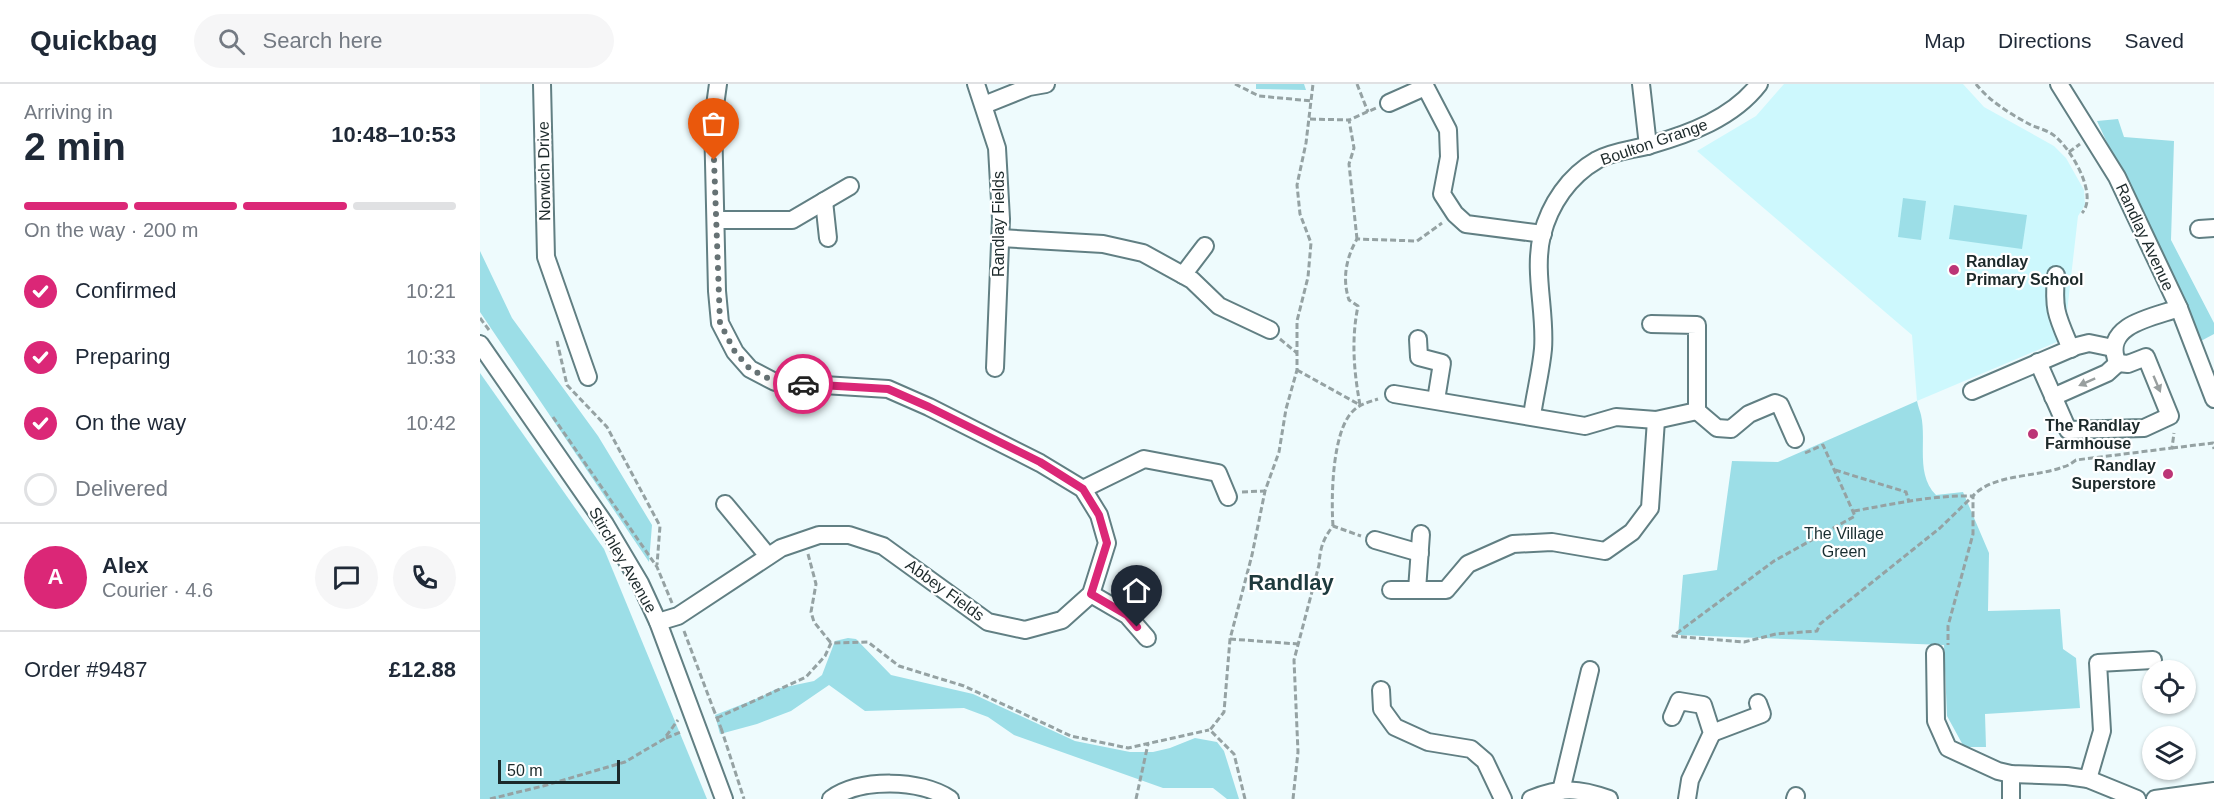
<!DOCTYPE html>
<html lang="en">
<head>
<meta charset="utf-8">
<style>
  body { margin:0; font-family:Helvetica,sans-serif; background:#f6f6f7; color:#1f2937; height:100vh; display:flex; flex-direction:column; font-size:22px; white-space:nowrap }
  * { box-sizing:border-box; margin:0 }
  p { font-size:20px; color:#747a83 }
  .icon { flex:none; width:33px; height:33px; fill:none; stroke:currentColor; stroke-width:2; stroke-linecap:round; stroke-linejoin:round }
  .map { position:relative; flex:1; overflow:hidden }
  .side { display:flex; flex-direction:column; background:#fff; width:480px }
  .side>* { flex:none }
  .buttons { position:absolute; left:1662px; top:576px; display:grid; gap:12px }
  .buttons a { display:grid; place-items:center; width:54px; height:54px; border-radius:50%; background:#fff; box-shadow:0 2px 4px #0004; font-size:30px }
  .scale { position:absolute; left:18px; bottom:15px; width:122px; box-sizing:border-box; padding-left:6px; border:3px solid #1c292a; border-top:0; font-size:16px; line-height:21px; white-space:nowrap; color:#1c292a; -webkit-text-stroke:4px #fff; paint-order:stroke }
  .pin { position:absolute; display:grid; place-items:center; width:51px; height:51px; color:#fff; margin:-62px -26px; border-radius:50% 50% 50% 0; rotate:-45deg; box-shadow:0 0 6px #0007 }
  .pin .icon { rotate:45deg }
  .courier { position:absolute; display:grid; place-items:center; width:60px; height:60px; margin:-30px; border:4px solid #db2777; border-radius:50%; background:#fff; color:#222; box-shadow:0 2px 8px #0007 }
  .head em { font-style:normal; font-weight:700 }
  .head div { display:flex; flex-direction:column-reverse }
  .head { display:flex; align-items:center; justify-content:space-between; height:102px; padding:0 24px }
  h1 { font-size:39px; font-weight:700; line-height:45px }
  .bar { display:grid; grid-template-columns:repeat(4,1fr); gap:9px 6px; align-content:center; height:72px; padding:0 24px }
  .bar i { height:8px; border-radius:4px; background:#e0e1e3 }
  .bar .current { background:#db2777 }
  .bar p { grid-column:span 4 }
  .line { display:flex; align-items:center; gap:15px; padding:0 24px; border-top:2px solid #e0e1e3 }
  .line div { flex:1 }
  .round { display:grid; place-items:center; flex:none; width:63px; height:63px; border-radius:32px; background:#f6f6f7 }
  ol { padding:0 24px; list-style:none }
  li { display:flex; align-items:center; gap:18px; height:66px }
  li p { margin-inline-start:auto }
  li .icon { padding:6px; border-radius:50%; background:#db2777; color:#fff; stroke-width:4 }
  li:last-child { color:#747a83 }
  li i { width:33px; height:33px; border:3px solid #e0e1e3; border-radius:50% }
  header { display:flex; align-items:center; gap:36px; box-sizing:border-box; height:84px; padding:0 30px; background:#fff; border-bottom:2px solid #e0e1e3 }
  header strong { font-size:28px }
  nav { display:flex; gap:33px; margin-inline-start:auto; font-size:21px }
  .search { width:420px; height:54px; background:#f6f6f7; display:flex; align-items:center; gap:15px; box-sizing:border-box; padding:0 21px; border-radius:33px; color:#747a83; font-size:22px }
  main { display:flex; flex:1; min-height:0 }
  .map>svg:first-child { display:block }
  .built { fill:#cdf8fd }
  .green { fill:#9cdee7 }
  .lines { fill:none; stroke-linecap:round; stroke-linejoin:round }
  .minor-casing { stroke:#617f83; stroke-width:20 }
  .path { stroke:#95a2a3; stroke-width:3; stroke-dasharray:6 3; stroke-linecap:butt }
  .minor { stroke:#fff; stroke-width:16 }
  .path-bridge { stroke:#95a2a3; stroke-width:3; stroke-dasharray:6 3; stroke-linecap:butt }
  .oneway { fill:#999f9f }
  .done { stroke:#667274; stroke-width:6; stroke-dasharray:0 10.8 }
  .route { stroke:#db2777; stroke-width:8 }
  .poi-dot { fill:#bc3576; stroke:#fff; stroke-width:2 }
  .labels { text-anchor:middle; dominant-baseline:central; stroke-width:4.5; stroke-linejoin:round; paint-order:stroke }
  .street-label { font-size:16px; fill:#1c292a; stroke:#fff }
  .poi-label { font-size:16px; font-weight:bold; fill:#1c292a; stroke:#fff; text-anchor:start }
  .park-label { font-size:16px; fill:#192e31; stroke:#fff }
  .district-label { font-size:22px; font-weight:bold; fill:#1e3a3d; stroke:#fff }
</style>
</head>
<body>
<header>
<strong>Quickbag</strong>
<div class="search"><svg class="icon" aria-label="search" viewBox="0 0 24 24"><circle cx="10" cy="10" r="6"/><path d="M15 15l6 6"/></svg>Search here</div>
<nav><a>Map</a><a>Directions</a><a>Saved</a></nav>
</header>
<main>
<section class="side">
<div class="head"><div><h1>2 min</h1><p>Arriving in</p></div><em>10:48–10:53</em></div>
<div class="bar"><i class="current"></i><i class="current"></i><i class="current"></i><i></i><p>On the way · 200 m</p></div>
<ol>
<li><svg class="icon" aria-label="check" viewBox="0 0 24 24"><path d="M5 12l5 5 9-10"/></svg>Confirmed<p>10:21</p></li>
<li><svg class="icon" aria-label="check" viewBox="0 0 24 24"><path d="M5 12l5 5 9-10"/></svg>Preparing<p>10:33</p></li>
<li><svg class="icon" aria-label="check" viewBox="0 0 24 24"><path d="M5 12l5 5 9-10"/></svg>On the way<p>10:42</p></li>
<li><i></i>Delivered</li>
</ol>
<div class="line" style="height:108px"><b class="round" style="background:#db2777;color:#fff">A</b><div><b>Alex</b><p>Courier · 4.6</p></div><a class="round"><svg class="icon" aria-label="chat" viewBox="0 0 24 24"><path d="M4 5h16v11H9l-5 4z"/></svg></a><a class="round"><svg class="icon" aria-label="phone" viewBox="0 0 24 24"><path d="M5 4h4l2 5-3 2q2 4 5 5l2-3 5 2v4C11 20 4 13 5 4z"/></svg></a></div>
<div class="line" style="height:78px"><div>Order #9487</div><b>£12.88</b></div>
</section>
<div class="map">
<svg width="1734" height="715" viewBox="0 0 1734 715">
  <rect width="100%" height="100%" fill="#eefbfd"/>
  <path class="built" d="M1304 0H1483L1504 23 1574 62 1586 74 1604 106 1605 121 1598 132 1587 228 1579 257 1437 317 1432 251 1217 67 1276 32Z"/>
  <g class="green">
    <path d="M776 0H824L826 6 776 5Z"/>
    <path d="M1638 35 1644 53 1694 57 1691 156 1734 239V250L1719 258 1617 37Z"/>
    <path d="M1423 114 1446 117 1441 156 1418 153Z"/>
    <path d="M1474 121 1547 131 1542 165 1469 155Z"/>
    <path d="M0 167 32 234 118 352 172 441 169 478 0 228Z"/>
    <path d="M0 289 124 465 227 715H0Z"/>
    <path d="M1437 317C1438 322 1440 327 1441 331 1447 357 1435 390 1456 411L1483 408 1509 469 1508 527 1580 525 1583 565 1596 574 1600 624 1505 630 1506 663H1484L1467 632 1464 561 1198 551 1203 491 1237 486 1252 377 1298 378Z"/>
    <path d="M368 554 376 555 411 591 493 610 595 657 650 668H673L690 664 715 654 737 658 744 667 759 715H747L733 704H683L534 651 508 633 484 624 385 627 349 601 311 627 277 640 240 650 235 631 281 613 296 605 334 597 342 591 355 557Z"/>
  </g>
  <g class="lines">
    <g class="minor-casing">
      <g id="minor">
        <path d="M62 0 66 173 108 293"/>
        <path d="M496 0 517 64 521 135 515 284"/>
        <path d="M944 0 968 46 969 73 962 110 975 130 986 140 1063 150"/>
        <path d="M1161 0 1168 62"/>
        <path d="M1579 0 1637 93 1699 224 1734 315"/>
        <path d="M909 19 945 3"/>
        <path d="M504 21 549 3 566 0"/>
        <path d="M344 117 348 154"/>
        <path d="M236 136H312L370 102"/>
        <path d="M1719 145 1734 144"/>
        <path d="M520 154 623 160 663 169 712 196 739 222 790 246"/>
        <path d="M703 191 725 162"/>
        <path d="M1576 191C1573 227 1577 232 1591 265"/>
        <path d="M938 255 939 273 962 279 956 316"/>
        <path d="M0 260 125 440 160 499 178 538 244 715"/>
        <path d="M1636 275C1625 240 1674 233 1699 224"/>
        <path d="M1558 278 1588 346 1664 344 1690 332 1666 273 1648 280 1638 279"/>
        <path d="M1492 307 1597 262 1609 259 1633 264"/>
        <path d="M914 310 1105 342 1136 333 1176 336 1217 327V241L1171 240"/>
        <path d="M1573 313 1627 289 1638 279"/>
        <path d="M1217 327 1237 344 1251 345 1269 330 1295 319 1300 321 1315 355"/>
        <path d="M1052 332C1055 310 1061 287 1063 265 1066 228 1053 188 1062 151 1070 120 1089 92 1117 76 1134 67 1152 66 1170 61 1209 50 1253 34 1279 0"/>
        <path d="M603 405 664 375 738 389 748 413"/>
        <path d="M245 420 288 472"/>
        <path d="M895 456 940 469"/>
        <path d="M911 506H966L988 480 1033 460 1072 458 1125 467 1152 448 1170 424 1176 336"/>
        <path d="M937 506 941 450"/>
        <path d="M611 510 647 531 667 554"/>
        <path d="M178 538 198 532 301 464 339 451H369L403 462 508 538 545 546 582 536 611 510 627 459 619 431 603 405 560 379 449 323 408 305 295 298 270 285 255 268 240 239 237 207 233 36 238 0"/>
        <path d="M1455 569 1456 637 1468 664 1518 687 1531 690 1587 692 1608 695 1657 715"/>
        <path d="M901 606 902 625 915 643 948 658 991 665 1005 677 1023 715"/>
        <path d="M1192 633 1199 617 1223 621 1232 649 1210 696 1207 715"/>
        <path d="M1232 649 1282 630 1278 619"/>
        <path d="M1531 690V715"/>
        <path d="M1608 695 1622 647 1618 579 1673 576"/>
        <path d="M1081 707 1110 586"/>
        <path d="M351 715C380 694 441 695 470 715"/>
        <path d="M1051 715C1081 703 1099 704 1129 715"/>
        <path d="M1315 715 1316 712"/>
        <path d="M1675 715 1734 707"/>
      </g>
    </g>
    <g class="path">
      <path d="M755 0 779 12 832 17"/>
      <path d="M877 0 888 28"/>
      <path d="M1496 0C1509 17 1532 31 1551 41 1558 44 1566 46 1572 50 1590 62 1619 111 1602 129"/>
      <path d="M830 35 869 36"/>
      <path d="M1589 68 1600 60"/>
      <path d="M877 155 869 80 874 64 869 36 896 24"/>
      <path d="M0 234 9 246"/>
      <path d="M800 255 817 269"/>
      <path d="M77 257 87 301 127 343 180 442 177 481"/>
      <path d="M817 286 880 321"/>
      <path d="M880 321C874 288 871 256 878 222L869 216C862 195 866 174 877 155L937 157 962 139"/>
      <path d="M73 333 177 483 192 519"/>
      <path d="M1692 364 1733 359 1734 365"/>
      <path d="M1325 369 1343 361 1375 432 1294 477 1193 552 1264 558 1296 550 1337 547 1340 540 1460 444 1493 412V450L1468 542V561"/>
      <path d="M1355 386 1426 408 1429 418"/>
      <path d="M762 408 785 407"/>
      <path d="M1374 427C1413 420 1453 411 1493 412 1512 390 1558 393 1583 383 1588 382 1592 379 1596 376L1692 364 1694 349"/>
      <path d="M853 442C851 414 852 347 873 327 880 320 889 318 898 315"/>
      <path d="M328 470 336 500 331 528 334 538 351 559"/>
      <path d="M204 547 233 624"/>
      <path d="M750 555 818 560"/>
      <path d="M237 634 326 593 345 572 351 559 388 558 419 582 484 602 591 652 648 664 729 646"/>
      <path d="M241 644 264 715"/>
      <path d="M186 654 201 648"/>
      <path d="M10 715 63 702 145 678 184 655 198 636"/>
      <path d="M656 715 668 660"/>
      <path d="M765 715 754 670 730 646 744 628 750 555 772 471 785 407 799 368 806 325 817 286V237L828 193 831 159 820 130 817 101 826 59 833 0"/>
      <path d="M813 715 818 668 814 576 839 481C840 464 843 455 853 442L881 452"/>
    </g>
    <use href="#minor" class="minor"/>
    <path class="path-bridge" d="M233 624 241 644"/>
  </g>
  <defs><path id="oneway-solid" d="M-6-.8H1V-3.2L6.5 0L1 3.2V.8H-6Z" transform="scale(1.5)"/></defs>
  <g class="oneway">
    <use href="#oneway-solid" transform="translate(1607 298) rotate(156)"/>
    <use href="#oneway-solid" transform="translate(1677 300) rotate(67)"/>
  </g>
  <g class="lines">
    <path class="done" d="M234 76 240 239 255 268 270 285 295 298 323 300"/>
    <path class="route" d="M323 300 408 305 449 323 560 378 603 405 619 431 627 459 611 510 647 531 657 543"/>
  </g>
  <g class="poi-dot">
    <circle cx="1474" cy="186" r="6"/>
    <circle cx="1553" cy="350" r="6"/>
    <circle cx="1688" cy="390" r="6"/>
  </g>
  <g class="labels">
    <g class="street-label">
      <text transform="translate(1174 58) rotate(-19)">Boulton Grange</text>
      <text transform="translate(64 87) rotate(-91)">Norwich Drive</text>
      <text transform="translate(518 140) rotate(-90)">Randlay Fields</text>
      <text transform="translate(1665 153) rotate(65)">Randlay Avenue</text>
      <text transform="translate(143 476) rotate(60)">Stirchley Avenue</text>
      <text transform="translate(465 506) rotate(36)">Abbey Fields</text>
    </g>
    <g class="poi-label">
      <text x="1486" y="177">Randlay<tspan x="1486" dy="18">Primary School</tspan></text>
      <text x="1565" y="341">The Randlay<tspan x="1565" dy="18">Farmhouse</tspan></text>
      <text x="1676" y="381" text-anchor="end">Randlay<tspan x="1676" dy="18">Superstore</tspan></text>
    </g>
    <g class="park-label">
      <text x="1364" y="449">The Village<tspan x="1364" dy="18">Green</tspan></text>
    </g>
    <g class="district-label">
      <text x="811" y="498">Randlay</text>
    </g>
  </g>
</svg>
<div class="buttons">
<a><svg class="icon" aria-label="locate" viewBox="0 0 24 24"><circle cx="12" cy="12" r="6"/><path d="M12 2v4M12 18v4M2 12h4M18 12h4"/></svg></a>
<a><svg class="icon" aria-label="layers" viewBox="0 0 24 24"><path d="M12 4l9 5-9 5-9-5zM3 14l9 5 9-5"/></svg></a>
</div>
<div class="scale">50 m</div>
<div class="pin" style="left:234px;top:76px;background:#ea580c"><svg class="icon" aria-label="bag" viewBox="0 0 24 24"><path d="M5 8h14l-1 12H6zM9 8a3 3 0 0 1 6 0"/></svg></div>
<div class="pin" style="left:657px;top:543px;background:#1f2937"><svg class="icon" aria-label="home" viewBox="0 0 24 24"><path d="M3 11l9-7 9 7M6 9v11h12V9"/></svg></div>
<div class="courier" style="left:323px;top:300px"><svg class="icon" aria-label="car" viewBox="0 0 24 24"><path d="M5 17H2v-5l4-1 3-4h7l3 4 3 1v5h-3M9 17h6M6 11h13"/><circle cx="7" cy="17" r="2"/><circle cx="17" cy="17" r="2"/></svg></div>
</div>
</main>
</body>
</html>
